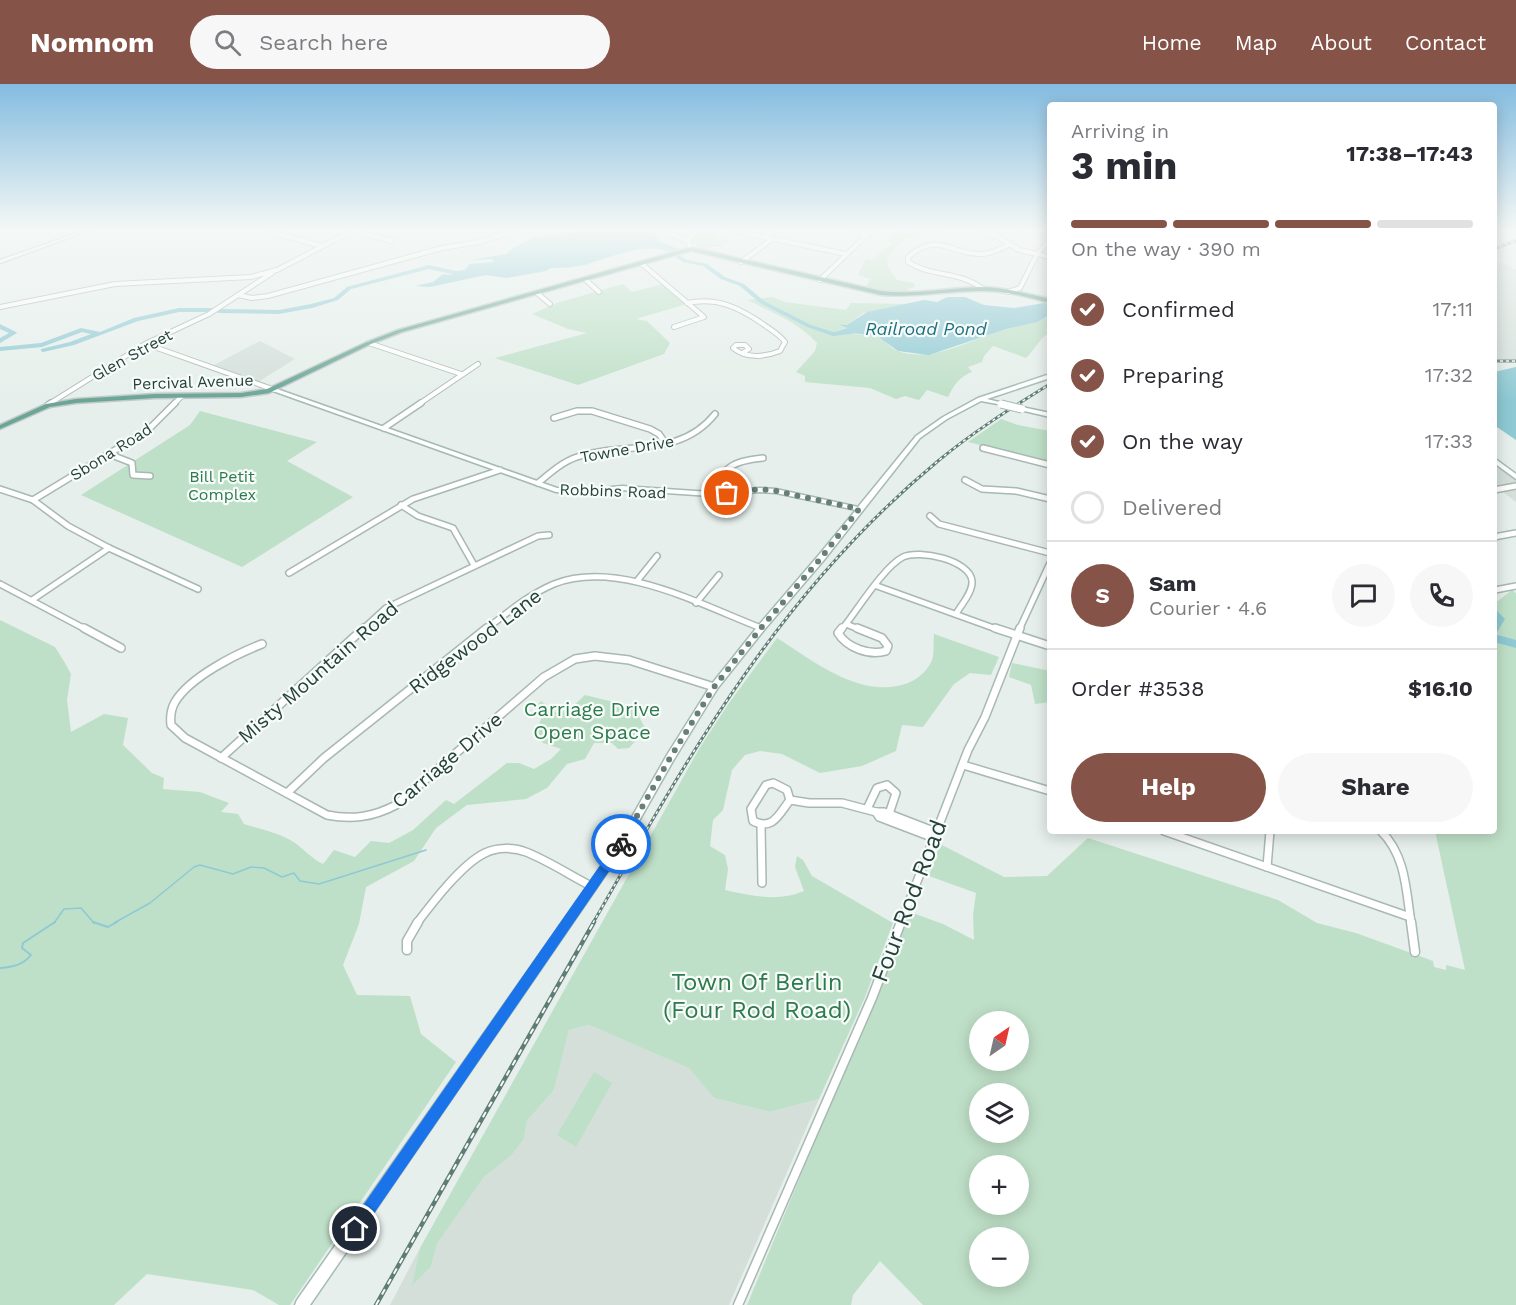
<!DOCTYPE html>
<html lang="en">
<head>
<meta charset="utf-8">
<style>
  body { margin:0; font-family:"Work Sans",sans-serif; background:#f7f7f7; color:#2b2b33; height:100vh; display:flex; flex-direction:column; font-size:22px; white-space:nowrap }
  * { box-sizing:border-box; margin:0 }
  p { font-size:20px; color:#7c7c81 }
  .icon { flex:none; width:33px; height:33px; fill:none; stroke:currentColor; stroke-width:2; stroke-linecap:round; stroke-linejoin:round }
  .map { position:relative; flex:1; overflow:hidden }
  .sheet { position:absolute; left:1047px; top:18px; width:450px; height:732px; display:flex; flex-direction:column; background:#fff; border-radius:6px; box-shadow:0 3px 15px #0003 }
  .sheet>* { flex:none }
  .needle { width:39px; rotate:34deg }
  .buttons { position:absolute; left:969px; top:927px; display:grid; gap:12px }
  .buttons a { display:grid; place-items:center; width:60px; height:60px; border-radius:50%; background:#fff; box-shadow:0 3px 15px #0003; font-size:30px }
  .pin { position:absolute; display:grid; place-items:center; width:51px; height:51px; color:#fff; margin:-26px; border:3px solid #fff; border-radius:50%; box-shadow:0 2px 6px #0007 }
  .courier { position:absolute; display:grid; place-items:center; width:60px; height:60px; margin:-30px; border:4px solid #1a73e8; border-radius:50%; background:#fff; color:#222; box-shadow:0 2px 8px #0007 }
  .head em { font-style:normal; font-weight:700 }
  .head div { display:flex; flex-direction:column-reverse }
  .head { display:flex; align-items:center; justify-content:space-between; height:102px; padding:0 24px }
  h1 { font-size:39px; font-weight:700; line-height:45px }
  .bar { display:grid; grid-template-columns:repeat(4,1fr); gap:9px 6px; align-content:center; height:72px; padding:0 24px }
  .bar i { height:8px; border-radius:4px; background:#e1e1e2 }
  .bar .active { background:#855347 }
  .bar p { grid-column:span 4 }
  .line { display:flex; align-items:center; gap:15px; padding:0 24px; border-top:2px solid #e1e1e2 }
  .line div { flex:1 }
  .round { display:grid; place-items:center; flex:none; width:63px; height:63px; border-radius:32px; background:#f7f7f7 }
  ol { padding:0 24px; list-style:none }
  li { display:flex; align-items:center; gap:18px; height:66px }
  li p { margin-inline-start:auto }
  li .icon { padding:6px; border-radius:50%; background:#855347; color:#fff; stroke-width:4 }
  li:last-child { color:#7c7c81 }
  li i { width:33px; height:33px; border:3px solid #e1e1e2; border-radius:50% }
  .primary-button { display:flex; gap:12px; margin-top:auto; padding:12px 24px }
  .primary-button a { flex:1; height:69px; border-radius:36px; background:#855347; color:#fff; font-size:24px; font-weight:700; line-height:69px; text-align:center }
  .primary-button a+a { background:#f7f7f7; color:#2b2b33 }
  header { display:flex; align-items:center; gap:36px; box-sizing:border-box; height:84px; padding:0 30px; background:#855347; color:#fff }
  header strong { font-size:28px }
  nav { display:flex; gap:33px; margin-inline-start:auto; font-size:21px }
  .search { width:420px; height:54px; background:#f7f7f7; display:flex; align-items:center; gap:15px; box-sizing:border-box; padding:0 21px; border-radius:33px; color:#7c7c81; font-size:22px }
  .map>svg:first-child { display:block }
  .built { fill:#d4dfda }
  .green { fill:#bfe0c8; fill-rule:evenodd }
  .water { fill:#8ec9d4 }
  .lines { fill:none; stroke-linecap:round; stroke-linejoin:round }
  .stream-far1 { stroke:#8ec9d4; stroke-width:1.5 }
  .stream { stroke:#8ec9d4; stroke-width:2 }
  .river { fill:#8ec9d4; fill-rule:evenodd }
  .street-far3-casing { stroke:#a8b8b2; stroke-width:6 }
  .street-far2-casing { stroke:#a8b8b2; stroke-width:8 }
  .street-far1-casing { stroke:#a8b8b2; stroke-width:10 }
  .street-casing { stroke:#a8b8b2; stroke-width:11 }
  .secondary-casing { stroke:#a4bbb3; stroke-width:3 }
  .primary-casing { stroke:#c2cac8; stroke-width:3 }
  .street-far3 { stroke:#fff; stroke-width:4 }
  .street-far2 { stroke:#fff; stroke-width:5 }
  .street-far1 { stroke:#fff; stroke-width:7 }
  .street { stroke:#fff; stroke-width:8 }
  .secondary { fill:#fff; fill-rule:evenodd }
  .primary { fill:#6aa596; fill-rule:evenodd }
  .rail-far1-casing { stroke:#5f7d75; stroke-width:3 }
  .rail-casing { stroke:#5f7d75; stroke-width:4.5 }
  .rail-far1 { stroke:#f7fbf9; stroke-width:1.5; stroke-dasharray:3; stroke-linecap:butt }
  .rail { stroke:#f7fbf9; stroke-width:2; stroke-dasharray:6; stroke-linecap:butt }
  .secondary-bridge-casing { stroke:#a4bbb3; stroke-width:9; stroke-linecap:butt }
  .secondary-bridge { stroke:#fff; stroke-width:7 }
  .route { fill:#1a73e8 }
  .done { stroke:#687f78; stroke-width:6; stroke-dasharray:0 10.8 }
  .labels { text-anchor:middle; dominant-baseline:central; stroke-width:4.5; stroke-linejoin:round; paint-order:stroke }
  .far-street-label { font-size:16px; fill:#24423a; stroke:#f7fbf9 }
  .far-park-label { font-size:16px; fill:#2d7a4b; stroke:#f7fbf9 }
  .far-water-label { font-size:18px; font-style:italic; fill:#1c6f80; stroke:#f7fbf9 }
  .street-label { font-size:20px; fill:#24423a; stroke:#f7fbf9 }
  .park-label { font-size:20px; fill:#2d7a4b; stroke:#f7fbf9 }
  .near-street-label { font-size:24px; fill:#24423a; stroke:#f7fbf9 }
  .near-park-label { font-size:24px; fill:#2d7a4b; stroke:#f7fbf9 }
</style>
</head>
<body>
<header>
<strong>Nomnom</strong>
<div class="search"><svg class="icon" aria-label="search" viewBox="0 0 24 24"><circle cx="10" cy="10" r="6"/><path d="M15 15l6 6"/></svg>Search here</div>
<nav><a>Home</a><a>Map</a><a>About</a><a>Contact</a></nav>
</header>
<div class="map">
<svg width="1516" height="1221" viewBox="0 0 1516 1221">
  <rect width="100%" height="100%" fill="#e6efeb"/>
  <g class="built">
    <path d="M1494 176 1516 185V276L1494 275Z"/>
    <path d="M260 257 295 275 258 298 214 281Z"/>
    <path d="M1494 381 1516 396V418L1494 401Z"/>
    <path d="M589 941 690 984 714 1014 770 1028 819 1015 729 1221H390L420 1164 413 1201 431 1183 437 1160 484 1093 511 1072 524 1055 527 1037 554 1006 569 946Z"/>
  </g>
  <g class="green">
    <path d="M701 147H721L714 152 731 156 722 162 724 163H710L704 167 692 158V155Z"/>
    <path d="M899 147H943L947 151C919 149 901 149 887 177L889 185 897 196 914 199 915 203 908 205 909 210 865 204 871 195 858 191 866 175 872 176 892 160 886 157Z"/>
    <path d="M623 200 632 208 663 200 687 220 636 235 647 237 670 259 664 270 578 301 495 274 587 249 568 245 532 230 557 219Z"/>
    <path d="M772 213 785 218 846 226 851 219 909 220 863 229 847 241 840 242 847 244 838 246C849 253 865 248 877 253 886 256 890 265 900 268 936 278 972 255 1006 245 1021 240 1035 238 1050 233V248C1040 254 1035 265 1026 274L993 262 984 272 982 278 968 283 972 288C960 292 954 301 948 313L927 306 919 316 905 312 896 315 870 304 805 298V292L796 288 815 267 817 259C798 238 771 228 747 216Z"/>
    <path d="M200 327 317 358 287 377 353 413 242 483 81 411 190 341Z"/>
    <path d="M1001 335 1018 341 1050 347V378L968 358Z"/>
    <path d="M1512 506 1516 509V1221H923L880 1177 853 1211 851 1221H747L910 828 943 840 974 856 973 831 976 809 929 792 940 760 1004 793 1047 792 1088 754 1278 816 1317 839 1356 849 1433 877 1434 883 1446 886V881L1465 886 1435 747H1494V516L1498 517ZM980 938H1018V976H980ZM980 1010H1018V1048H980ZM980 1082H1018V1120H980ZM980 1154H1018V1192H980Z"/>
    <path d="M0 536 55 563 65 579 71 590 67 616 71 648 104 630 128 634 123 661 152 689 164 694 163 705 200 708 229 719 221 728 238 730 244 740C260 745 281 749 295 759 305 766 311 774 323 780L334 766 355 773 371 757 389 759 413 746 446 716 454 720 507 679H519L534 685 551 675 561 665 543 659 535 650 542 633 536 623 541 617 557 629 570 625 585 611 634 623 646 646 629 664 618 665 612 659H594L585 675 567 680 547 704 526 715 467 721 436 744 414 777 366 803 359 840 343 881 357 911 410 912 421 950 456 978 290 1221H279L253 1206 147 1190 114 1221H0Z"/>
    <path d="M934 550 999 573 991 591 970 589 954 600 923 643 902 641 896 667 862 682 820 689 782 670 760 667 745 671 732 686 723 726 713 736 710 762 725 771 728 785 725 806C752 812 779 818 804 807L795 783 797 772 803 776 812 792 893 839 865 913 819 1015 770 1028 714 1014 689 984 589 941 569 946 554 1006 527 1037 524 1055 511 1072 484 1093 437 1160 431 1183 412 1202 420 1164 699 665 729 619 777 554C815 578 861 616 908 599 918 595 930 585 933 573 934 566 933 558 934 550Z"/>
    <path d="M1012 579 1050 587V618L1035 620 1031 601 1009 593Z"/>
    <path d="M594 988 612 999 576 1063 557 1051Z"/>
  </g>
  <g class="water">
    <path d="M587 147H652L661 158 679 165 685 170 674 174 676 172C653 155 617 171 594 178 581 183 564 184 551 184L546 187 507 194 486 191 430 203 415 202 433 198 443 190 451 191 466 185 469 180 495 178 491 175 469 176 507 170 513 164 533 154Z"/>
    <path d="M947 213H965L984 221 1014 224 1044 219 1050 220V231L1037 238 1006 245 929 271 898 267 877 252 837 247 847 244 839 241H847L867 228 924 216 937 218Z"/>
    <path d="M1516 283V356L1494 341V288Z"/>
  </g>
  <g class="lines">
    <g class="stream-far1">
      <path d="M54 839 64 825 81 824 94 839"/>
      <path d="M114 839 150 819 194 783 200 781 233 790 251 783 264 784 282 793 294 789 300 797 319 800 426 766"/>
    </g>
    <g class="stream">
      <path d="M93 838 108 843 117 838"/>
      <path d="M0 884C13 883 23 881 31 871L22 864 23 859 55 838"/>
    </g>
    <g class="river">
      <path d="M669 164 687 176 707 180 725 193 744 200 764 217 811 241 833 248 858 245 861 247 858 249 833 252 807 243 760 219 740 202 721 195 703 182 683 178 667 167V165Z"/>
      <path d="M429 181 456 187 469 186 472 188 456 191 429 185 351 205 338 216 312 224 279 230 218 229 215 227 218 225 279 226 311 220 334 214 347 203Z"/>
      <path d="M179 224H212L215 226 212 228H179L138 237 74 261 43 268 41 267V265L70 258 91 250 82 248 42 263 0 267V263L41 259 81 244 100 248 134 234Z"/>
      <path d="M0 240 16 248 17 249 0 259V254L9 249 0 245Z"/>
      <path d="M1494 526 1497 527 1505 535 1497 548 1494 549Z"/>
      <path d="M1494 550 1516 556V564L1494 558Z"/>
    </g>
    <g class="street-far3-casing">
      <g id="street-far3">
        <path d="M268 147 321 162"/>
        <path d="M354 147 391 157"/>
        <path d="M660 147 687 156"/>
        <path d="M735 147 846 170"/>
        <path d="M852 147 867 150"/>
        <path d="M983 147 997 152 1019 166 1050 173"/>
        <path d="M764 153 773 147"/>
        <path d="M691 165 687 155 697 147"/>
        <path d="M741 178 772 155"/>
        <path d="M642 180 704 233 674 243"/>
        <path d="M586 196 599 208"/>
        <path d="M820 196 871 147"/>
        <path d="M983 205C960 187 931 193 908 178V173C936 148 947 168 978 170 989 171 999 165 1009 161"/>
        <path d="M1008 208 1020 204 1037 170 1050 156"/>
        <path d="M537 209 550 220"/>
        <path d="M238 211 252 214 268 212 442 164 479 158 515 147"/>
        <path d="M687 219C717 213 738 223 763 240 771 246 779 250 785 258L780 267C765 273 746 275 733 264L736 261H745L749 265 744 268"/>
        <path d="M0 223 115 200 251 193 277 186 352 147"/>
        <path d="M369 259 461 290"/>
        <path d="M146 260 275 306"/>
        <path d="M49 320 145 260 209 230 272 189"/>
        <path d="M174 320 182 312"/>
        <path d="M419 320 478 280"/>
      </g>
    </g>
    <g class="street-far2-casing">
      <g id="street-far2">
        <path d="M48 321 51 319"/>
        <path d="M554 334 577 327H592L650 345 659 350 666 360"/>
        <path d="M384 344 421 319"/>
        <path d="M983 364 1050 381"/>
        <path d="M109 370 132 379 133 391 150 392"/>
        <path d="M965 396 982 405 1016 407 1050 415"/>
        <path d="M538 399C550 389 562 378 577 373 625 357 679 375 715 330"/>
        <path d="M0 405 33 416 68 442 109 464 198 505"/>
        <path d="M1494 406 1516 402"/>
        <path d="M710 410C725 383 731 377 763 374"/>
        <path d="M33 416 148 346 175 319"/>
        <path d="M401 421 418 432 453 444 474 481"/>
        <path d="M930 432 939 440 1050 469"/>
        <path d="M1494 453 1516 449"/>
        <path d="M289 489 413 415 500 386"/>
        <path d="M637 497 657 472"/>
        <path d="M0 500 87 546"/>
        <path d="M877 502 999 546"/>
        <path d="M1495 506 1516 502"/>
        <path d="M32 516 109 464"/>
        <path d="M696 519 719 491"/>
        <path d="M846 540C859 523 885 482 903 473 919 465 970 476 972 497 973 508 961 521 956 530"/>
        <path d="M362 546 386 524 538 452 549 451"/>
        <path d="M485 546C507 529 528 511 554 500 618 475 701 521 761 544"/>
        <path d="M841 546 846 540 861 546"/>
        <path d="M1019 546 1050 479"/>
      </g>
    </g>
    <g class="street-far1-casing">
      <g id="street-far1">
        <path d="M84 544 121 564"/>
        <path d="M842 544 838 549C847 564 870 572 886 567L888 562 882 554 857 544"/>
        <path d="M995 544 1050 562"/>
        <path d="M262 560C236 570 190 593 175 618 171 625 170 633 171 641L185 654 327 731C352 736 373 733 396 721L544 593 575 575 595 572 629 576 714 603"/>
        <path d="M221 674 364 544"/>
        <path d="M963 681 1050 707"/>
        <path d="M773 699 787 706 790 716C779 730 773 747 753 737L751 725 766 701Z"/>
        <path d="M287 709 324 674 487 544"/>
        <path d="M790 716 809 719H842L876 728"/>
        <path d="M867 725 877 704 887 701 896 709 889 730"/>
        <path d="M761 742 762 799"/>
        <path d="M1164 747 1410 833"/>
        <path d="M1381 747C1406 772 1406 806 1411 839"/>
        <path d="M934 754 879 733 876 728H884L936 748"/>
        <path d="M1267 783 1270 747"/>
        <path d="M417 839C433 818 462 780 485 769 497 763 514 763 526 768 549 777 571 792 593 803"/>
        <path d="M901 839 968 666 985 633 1020 544"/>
      </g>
    </g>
    <g class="street-casing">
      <g id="street">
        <path d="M1411 838 1415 868"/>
        <path d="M407 866V857L418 838"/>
        <path d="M738 1221 872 914 901 838"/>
      </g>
    </g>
    <g class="secondary-casing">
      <g id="secondary">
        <path d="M83 147H88L0 179V176Z"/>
        <path d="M1050 290V294L987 315 1003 319V321L981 317 947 335 920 354 824 476 764 546 717 605 673 677 622 767 310 1221H295L297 1216 616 761 667 671 711 601 758 542 818 472 856 426 776 409 760 408 710 412 622 406 582 410 556 408 273 307V305H277L557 404 582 406 622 402 710 408 760 404 776 405 858 423 916 352 943 333 978 314Z"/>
        <path d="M1022 323 1050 329V333L1020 326V324Z"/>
        <path d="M1494 374 1516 390V395L1494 379Z"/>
      </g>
    </g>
    <g class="primary-casing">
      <path id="primary" d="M691 163 881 207C914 211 947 204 980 203 1004 203 1027 210 1050 215V219C1027 213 1004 206 980 207 947 207 914 214 881 211L691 167 402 248 371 260 269 309 241 313 155 314 76 319 50 323 0 345V341L46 320 76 315 155 310 241 309 267 305 367 258 398 246Z"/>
    </g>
    <use href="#street-far3" class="street-far3"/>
    <use href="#street-far2" class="street-far2"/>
    <use href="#street-far1" class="street-far1"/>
    <use href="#street" class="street"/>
    <use href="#secondary" class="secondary"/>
    <use href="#primary" class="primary"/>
    <g class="rail-far1-casing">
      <g id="rail-far1">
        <path d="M1494 165 1516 157"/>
        <path d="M1494 277H1516"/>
        <path d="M593 839C691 667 782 506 938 377 973 348 1011 324 1050 300"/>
      </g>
    </g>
    <g class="rail-casing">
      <path id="rail" d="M376 1221 594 838"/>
    </g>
    <use href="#rail-far1" class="rail-far1"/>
    <use href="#rail" class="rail"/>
    <g class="secondary-bridge-casing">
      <path id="secondary-bridge" d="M1001 320 1022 325"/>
    </g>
    <use href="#secondary-bridge" class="secondary-bridge"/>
  </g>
  <linearGradient id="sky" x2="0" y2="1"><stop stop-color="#84bce0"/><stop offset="0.46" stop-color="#f4f8f6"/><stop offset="1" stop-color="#f4f8f6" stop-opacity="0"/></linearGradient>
  <rect width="1516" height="317" fill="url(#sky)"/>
  <path class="route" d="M621 755 625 757V764L360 1150 355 1152 350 1150 347 1145 350 1140 617 757Z"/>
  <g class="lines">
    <path class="done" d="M621 760 670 674 714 603 761 544 821 474 859 425 776 407 760 405 727 409"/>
  </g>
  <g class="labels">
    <g class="far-street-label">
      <text transform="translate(132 271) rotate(-29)">Glen Street</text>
      <text transform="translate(193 298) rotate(-2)">Percival Avenue</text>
      <text transform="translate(627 365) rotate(-10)">Towne Drive</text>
      <text transform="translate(111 368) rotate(-32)">Sbona Road</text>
      <text transform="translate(613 407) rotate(2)">Robbins Road</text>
    </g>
    <g class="far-park-label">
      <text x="222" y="392">Bill Petit<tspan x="222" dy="18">Complex</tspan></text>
    </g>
    <g class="far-water-label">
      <text x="926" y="244">Railroad Pond</text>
    </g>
    <g class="street-label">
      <text transform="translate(475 557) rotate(-37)">Ridgewood Lane</text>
      <text transform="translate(318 588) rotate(-41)">Misty Mountain Road</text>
      <text transform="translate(447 676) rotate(-40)">Carriage Drive</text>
    </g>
    <g class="park-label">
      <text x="592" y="625">Carriage Drive<tspan x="592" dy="23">Open Space</tspan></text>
    </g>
    <g class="near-street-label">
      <text transform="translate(909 817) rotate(-69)">Four Rod Road</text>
    </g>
    <g class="near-park-label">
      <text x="757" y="898">Town Of Berlin<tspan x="757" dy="28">(Four Rod Road)</tspan></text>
    </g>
  </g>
</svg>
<div class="buttons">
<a><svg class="needle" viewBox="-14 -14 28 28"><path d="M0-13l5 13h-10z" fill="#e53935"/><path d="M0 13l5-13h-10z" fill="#7c7c81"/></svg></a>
<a><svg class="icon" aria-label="layers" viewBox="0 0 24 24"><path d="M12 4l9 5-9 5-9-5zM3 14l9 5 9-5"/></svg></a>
<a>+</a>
<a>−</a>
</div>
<div class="pin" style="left:727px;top:409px;background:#ea580c"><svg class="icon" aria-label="bag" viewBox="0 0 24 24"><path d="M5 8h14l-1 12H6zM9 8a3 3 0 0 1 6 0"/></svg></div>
<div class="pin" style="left:355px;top:1145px;background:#1f2937"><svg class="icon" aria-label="home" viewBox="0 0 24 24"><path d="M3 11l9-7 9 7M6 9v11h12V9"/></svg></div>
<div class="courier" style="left:621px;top:760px"><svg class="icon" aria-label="bike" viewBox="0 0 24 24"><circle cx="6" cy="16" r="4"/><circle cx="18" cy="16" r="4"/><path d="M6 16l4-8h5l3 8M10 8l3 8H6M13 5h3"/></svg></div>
<section class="sheet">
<div class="head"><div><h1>3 min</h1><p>Arriving in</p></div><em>17:38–17:43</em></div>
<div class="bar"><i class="active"></i><i class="active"></i><i class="active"></i><i></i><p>On the way · 390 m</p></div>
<ol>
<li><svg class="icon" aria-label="check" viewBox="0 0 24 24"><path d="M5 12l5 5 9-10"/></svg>Confirmed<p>17:11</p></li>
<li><svg class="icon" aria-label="check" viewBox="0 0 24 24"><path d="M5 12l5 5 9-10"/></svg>Preparing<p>17:32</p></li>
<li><svg class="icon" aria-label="check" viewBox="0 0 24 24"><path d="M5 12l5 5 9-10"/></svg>On the way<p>17:33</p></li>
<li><i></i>Delivered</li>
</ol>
<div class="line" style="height:108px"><b class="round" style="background:#855347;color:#fff">S</b><div><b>Sam</b><p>Courier · 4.6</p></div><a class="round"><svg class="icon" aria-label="chat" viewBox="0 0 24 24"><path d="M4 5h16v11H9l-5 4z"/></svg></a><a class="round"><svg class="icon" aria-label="phone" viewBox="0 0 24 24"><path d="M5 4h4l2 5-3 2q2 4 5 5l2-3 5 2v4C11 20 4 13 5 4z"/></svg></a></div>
<div class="line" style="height:78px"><div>Order #3538</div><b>$16.10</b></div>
<div class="primary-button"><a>Help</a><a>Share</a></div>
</section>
</div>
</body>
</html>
